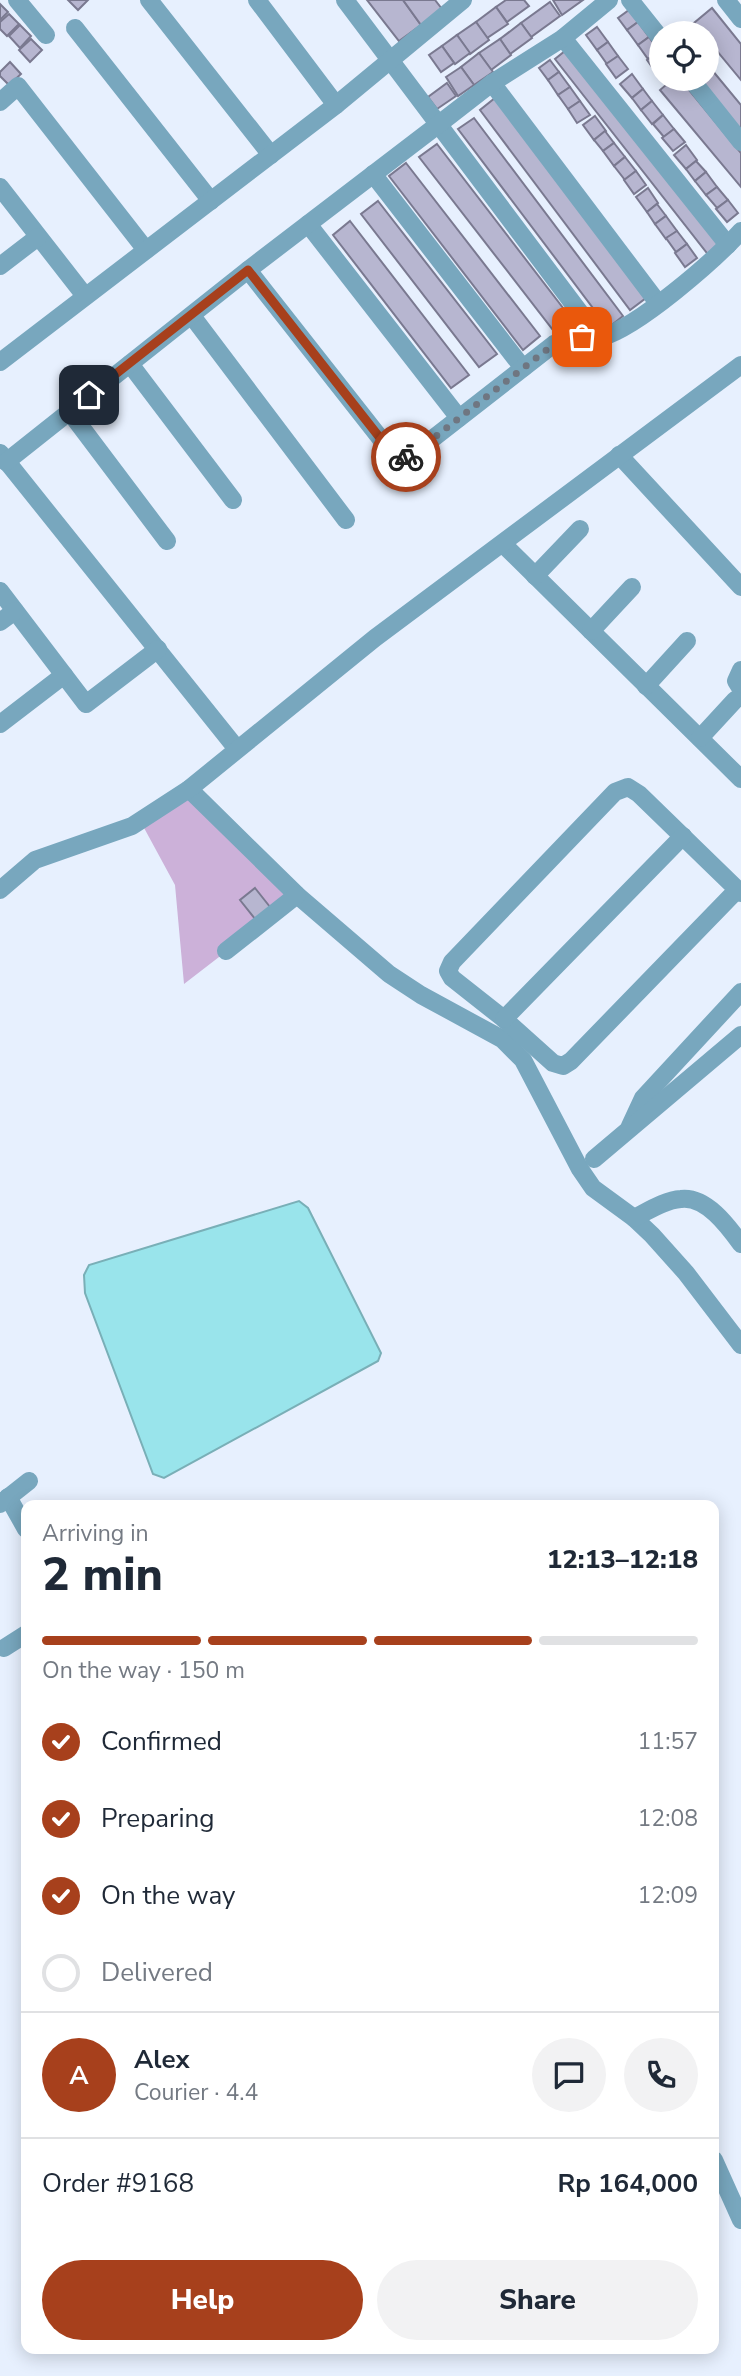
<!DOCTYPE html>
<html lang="en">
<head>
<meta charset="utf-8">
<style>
  body { margin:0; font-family:"Nunito Sans",sans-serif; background:#f2f2f3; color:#1f2937; height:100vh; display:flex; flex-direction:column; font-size:26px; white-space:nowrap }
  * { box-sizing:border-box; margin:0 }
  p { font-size:23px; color:#747a83 }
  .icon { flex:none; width:38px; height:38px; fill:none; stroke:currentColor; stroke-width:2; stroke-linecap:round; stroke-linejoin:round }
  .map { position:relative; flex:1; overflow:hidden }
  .drawer { position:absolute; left:21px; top:1500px; width:698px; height:854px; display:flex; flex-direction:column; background:#fff; border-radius:14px; box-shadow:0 4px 18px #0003 }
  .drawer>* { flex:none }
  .fabs { position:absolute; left:649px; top:21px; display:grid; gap:14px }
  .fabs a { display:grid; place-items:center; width:70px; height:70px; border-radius:50%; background:#fff; box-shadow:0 4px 18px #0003; font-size:35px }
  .pin { position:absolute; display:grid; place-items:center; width:60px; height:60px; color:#fff; margin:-30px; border-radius:14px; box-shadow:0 4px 10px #0006 }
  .courier { position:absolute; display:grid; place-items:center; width:70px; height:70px; margin:-35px; border:5px solid #a7401c; border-radius:50%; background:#fff; color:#222; box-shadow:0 2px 9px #0007 }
  .headline em { font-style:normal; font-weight:800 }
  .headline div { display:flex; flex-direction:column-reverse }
  .headline { display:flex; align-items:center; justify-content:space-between; height:119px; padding:0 21px }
  h1 { font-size:46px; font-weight:800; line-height:52px }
  .bar { display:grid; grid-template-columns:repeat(4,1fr); gap:10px 7px; align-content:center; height:84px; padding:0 21px }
  .bar i { height:9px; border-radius:5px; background:#e0e1e3 }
  .bar .on { background:#a7401c }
  .bar p { grid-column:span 4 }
  .line { display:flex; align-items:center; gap:18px; padding:0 21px; border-top:2px solid #e0e1e3 }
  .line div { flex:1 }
  .round { display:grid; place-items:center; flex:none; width:74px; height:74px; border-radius:37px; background:#f2f2f3 }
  ol { padding:0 21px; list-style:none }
  li { display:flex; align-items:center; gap:21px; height:77px }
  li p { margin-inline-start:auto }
  li .icon { padding:7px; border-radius:50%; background:#a7401c; color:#fff; stroke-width:4 }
  li:last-child { color:#747a83 }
  li i { width:38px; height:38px; border:4px solid #e0e1e3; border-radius:50% }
  .primary-button { display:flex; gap:14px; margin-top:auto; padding:14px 21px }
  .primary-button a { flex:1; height:80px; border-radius:42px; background:#a7401c; color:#fff; font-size:28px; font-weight:800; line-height:80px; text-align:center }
  .primary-button a+a { background:#f2f2f3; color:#1f2937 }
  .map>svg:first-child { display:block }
  .green { fill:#ccb1d9 }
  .water { fill:#99e4eb; stroke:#79afb7; stroke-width:2 }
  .building { fill:#b7b6d0; stroke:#7a7990; stroke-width:2 }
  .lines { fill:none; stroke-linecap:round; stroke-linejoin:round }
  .minor { stroke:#78a7be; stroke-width:18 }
  .done { stroke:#6f7681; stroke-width:7; stroke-dasharray:0 12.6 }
  .route { stroke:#a7401c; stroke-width:9 }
</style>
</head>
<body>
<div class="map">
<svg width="741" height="2376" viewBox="0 0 741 2376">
  <rect width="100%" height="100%" fill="#e7f0fe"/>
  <path class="green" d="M194 788 302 893 184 984 175 885 143 826Z"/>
  <path class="water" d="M299 1201 308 1208 381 1353 378 1361 164 1478 153 1474 85 1293 84 1275 89 1265Z"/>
  <g class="building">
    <path d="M68 0H88L78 10Z"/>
    <path d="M367 0H403L421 25 399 41Z"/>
    <path d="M403 0H435L442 9 421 25Z"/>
    <path d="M506 0H524L529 6 507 22 496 7Z"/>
    <path d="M553 0H583L562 15Z"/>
    <path d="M550 2 560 16 531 37 521 23Z"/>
    <path d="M0 4 8 12 0 20Z"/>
    <path d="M496 7 508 24 487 38 476 22Z"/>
    <path d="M712 8 741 44V80L707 39V33H702L694 23Z"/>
    <path d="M629 10 638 22 627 30 618 18Z"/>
    <path d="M9 14 19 24 7 36 0 29V22Z"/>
    <path d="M476 22 489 40 470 54 457 35Z"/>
    <path d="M638 22 649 37 638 45 627 30Z"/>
    <path d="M521 23 532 38 510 54 500 39Z"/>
    <path d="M20 25 31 36 20 48 9 36Z"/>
    <path d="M597 27 608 42 597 50 586 35Z"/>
    <path d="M457 35 470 53 455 64 442 46Z"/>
    <path d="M649 37 659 51 648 59 638 45Z"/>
    <path d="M31 39 42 50 30 62 19 50Z"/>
    <path d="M500 39 511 55 491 70 479 53Z"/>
    <path d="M608 42 618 56 607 64 597 50Z"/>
    <path d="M442 46 454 63 441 72 429 55Z"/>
    <path d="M570 47 724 245 710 257 555 59Z"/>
    <path d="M659 51 662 55V70L657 74 647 60Z"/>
    <path d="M479 53 493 72 474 85 461 67Z"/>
    <path d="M618 56 628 69 616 78 606 64Z"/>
    <path d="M550 60 559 72 548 80 539 68Z"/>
    <path d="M10 62 21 74 9 85 0 76V72Z"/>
    <path d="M707 64 741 105V131L698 79H707Z"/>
    <path d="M461 67 474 85 458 96 446 77Z"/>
    <path d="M559 72 570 87 558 95 548 80Z"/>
    <path d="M632 74 643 89 632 98 620 84Z"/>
    <path d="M673 79H680L741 153V187L660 90Z"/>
    <path d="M447 83 456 96 437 109 428 97Z"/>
    <path d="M570 87 580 101 568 109 558 95Z"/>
    <path d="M643 89 652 101 641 110 632 98Z"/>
    <path d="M495 98 646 298 630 310 480 110Z"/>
    <path d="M580 101 590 115 577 123 568 109Z"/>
    <path d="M652 101 663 115 652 124 641 110Z"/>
    <path d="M663 115 674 129 664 137 653 124Z"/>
    <path d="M595 116 606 131 594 140 583 125Z"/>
    <path d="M474 118 623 316 608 328 458 129Z"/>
    <path d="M674 129 685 142 673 151 662 138Z"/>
    <path d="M605 131 614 143 603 151 594 140Z"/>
    <path d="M614 143 625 157 614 166 603 151Z"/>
    <path d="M437 144 570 317 553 330 419 157Z"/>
    <path d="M686 145 697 160 686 169 674 155Z"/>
    <path d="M625 157 636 171 625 180 614 166Z"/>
    <path d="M696 161 706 172 695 181 686 169Z"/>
    <path d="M406 163 540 336 523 350 389 176Z"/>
    <path d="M636 171 646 185 634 194 624 180Z"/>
    <path d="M706 172 717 187 706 195 695 181Z"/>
    <path d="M717 187 728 200 717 208 706 195Z"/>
    <path d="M648 188 658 203 647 212 636 197Z"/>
    <path d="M728 200 738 213 727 222 716 209Z"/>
    <path d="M378 201 497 354 479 367 361 214Z"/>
    <path d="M657 204 666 216 655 224 647 212Z"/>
    <path d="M666 216 677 231 666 239 655 224Z"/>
    <path d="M350 221 469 375 451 388 333 235Z"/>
    <path d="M677 231 687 244 676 252 666 238Z"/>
    <path d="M687 244 697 258 685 267 675 253Z"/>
    <path d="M255 888 274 912 259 924 240 900Z"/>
  </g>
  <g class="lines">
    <g class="minor">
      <path d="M17 0 46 35"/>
      <path d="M149 0 271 155"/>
      <path d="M257 0 336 105"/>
      <path d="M345 0 599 338"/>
      <path d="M630 0 662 40"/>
      <path d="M726 0 741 19"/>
      <path d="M75 28 211 201"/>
      <path d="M563 38 728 245"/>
      <path d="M691 79 741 142"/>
      <path d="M492 83 658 303"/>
      <path d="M0 102 18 86 146 250"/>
      <path d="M373 174 523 368"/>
      <path d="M0 187 85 296"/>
      <path d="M308 224 459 418"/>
      <path d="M0 266 38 237"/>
      <path d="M248 270 395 457 404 458 413 454 554 344C562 341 571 338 580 337 588 337 595 339 602 337 638 327 715 260 741 231"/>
      <path d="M192 316 346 520"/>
      <path d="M0 362 336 105 463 0"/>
      <path d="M130 364 233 500"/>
      <path d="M69 411 167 541"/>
      <path d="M0 453 237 749"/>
      <path d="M619 455 741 587"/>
      <path d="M6 462 248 270 439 124 492 83 563 38 609 0"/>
      <path d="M503 544 741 779"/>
      <path d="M535 576 580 529"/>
      <path d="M0 591 86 704 158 649"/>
      <path d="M0 622 15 611"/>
      <path d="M591 631 632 587"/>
      <path d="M741 670 736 681 741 689"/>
      <path d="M646 686 687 641"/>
      <path d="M0 724 64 675"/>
      <path d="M700 738 735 700"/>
      <path d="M189 789 297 895 389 974 421 995 502 1039 523 1060 580 1169 593 1188 634 1218 652 1235 686 1273 741 1345"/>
      <path d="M0 890 35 860 132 826 189 789 375 638 741 365"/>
      <path d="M737 890 571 1061 563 1066 553 1063 504 1019 452 978 448 971 452 962 615 792 628 787 639 794 741 893"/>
      <path d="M226 951 297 895"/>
      <path d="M504 1019 683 836"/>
      <path d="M630 1126 643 1098 741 992"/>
      <path d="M594 1159 741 1035"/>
      <path d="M634 1218C648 1211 665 1200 681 1199 706 1196 728 1226 741 1244"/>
      <path d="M8 1497 26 1529"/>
      <path d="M0 1504 29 1481"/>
      <path d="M4 1648 26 1634"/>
      <path d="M714 2160 741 2220"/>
    </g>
  </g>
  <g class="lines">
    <path class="done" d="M406 457 413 454 554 344 582 337"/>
    <path class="route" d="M89 395 248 270 395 457H406"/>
  </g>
</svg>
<div class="fabs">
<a><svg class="icon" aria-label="locate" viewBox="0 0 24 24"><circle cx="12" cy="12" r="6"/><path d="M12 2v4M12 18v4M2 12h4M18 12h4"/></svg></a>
</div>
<div class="pin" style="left:582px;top:337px;background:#ea580c"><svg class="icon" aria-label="bag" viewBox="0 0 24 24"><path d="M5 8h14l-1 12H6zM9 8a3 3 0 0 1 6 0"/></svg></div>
<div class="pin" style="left:89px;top:395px;background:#1f2937"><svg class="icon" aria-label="home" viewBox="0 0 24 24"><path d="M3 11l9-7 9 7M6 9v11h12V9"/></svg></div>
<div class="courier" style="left:406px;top:457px"><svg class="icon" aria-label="bike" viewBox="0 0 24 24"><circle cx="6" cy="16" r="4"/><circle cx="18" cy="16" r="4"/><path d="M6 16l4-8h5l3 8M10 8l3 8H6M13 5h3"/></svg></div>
<section class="drawer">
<div class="headline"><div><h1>2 min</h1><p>Arriving in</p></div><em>12:13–12:18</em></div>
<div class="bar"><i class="on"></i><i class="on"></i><i class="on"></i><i></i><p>On the way · 150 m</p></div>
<ol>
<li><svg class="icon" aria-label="check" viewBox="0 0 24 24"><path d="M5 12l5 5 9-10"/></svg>Confirmed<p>11:57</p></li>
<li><svg class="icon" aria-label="check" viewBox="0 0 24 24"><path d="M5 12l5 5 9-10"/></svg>Preparing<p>12:08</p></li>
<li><svg class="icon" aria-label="check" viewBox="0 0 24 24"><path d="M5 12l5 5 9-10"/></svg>On the way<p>12:09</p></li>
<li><i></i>Delivered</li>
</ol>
<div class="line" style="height:126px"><b class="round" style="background:#a7401c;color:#fff">A</b><div><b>Alex</b><p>Courier · 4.4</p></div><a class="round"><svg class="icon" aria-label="chat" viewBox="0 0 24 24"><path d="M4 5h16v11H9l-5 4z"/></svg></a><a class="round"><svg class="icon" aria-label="phone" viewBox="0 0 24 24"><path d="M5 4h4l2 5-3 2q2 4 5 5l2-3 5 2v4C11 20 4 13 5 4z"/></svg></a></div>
<div class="line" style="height:91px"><div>Order #9168</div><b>Rp 164,000</b></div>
<div class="primary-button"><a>Help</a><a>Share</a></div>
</section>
</div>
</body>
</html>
